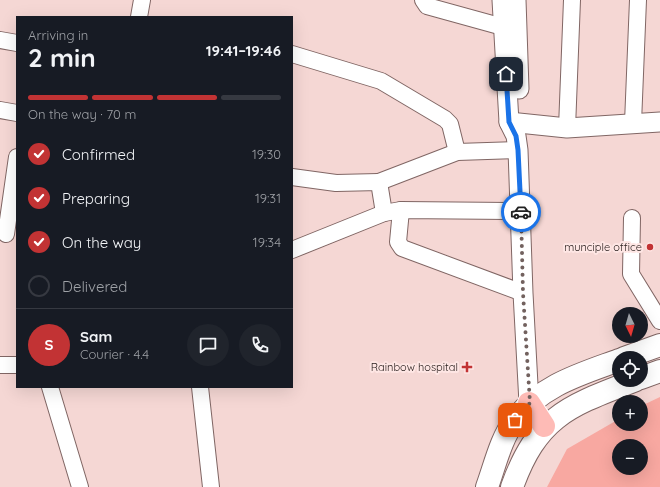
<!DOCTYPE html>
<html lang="en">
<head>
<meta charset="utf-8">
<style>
  body { margin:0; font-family:Quicksand,sans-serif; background:#20242c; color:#f1f3f6; height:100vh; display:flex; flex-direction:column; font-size:15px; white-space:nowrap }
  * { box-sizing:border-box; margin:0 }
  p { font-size:13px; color:#9ea1a6 }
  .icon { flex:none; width:22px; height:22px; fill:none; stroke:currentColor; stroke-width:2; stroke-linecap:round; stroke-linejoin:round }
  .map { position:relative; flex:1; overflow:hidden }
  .sheet { position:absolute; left:16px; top:16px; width:277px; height:372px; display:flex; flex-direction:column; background:#171b24; border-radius:0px; box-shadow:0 4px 16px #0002 }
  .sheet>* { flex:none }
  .needle { width:26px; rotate:175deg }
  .controls { position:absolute; left:612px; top:307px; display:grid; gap:8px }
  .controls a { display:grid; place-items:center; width:36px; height:36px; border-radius:50%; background:#171b24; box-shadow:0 4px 16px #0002; font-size:20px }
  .pin { position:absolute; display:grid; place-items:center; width:34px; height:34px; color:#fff; margin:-17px; border-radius:8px; box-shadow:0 2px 6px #0006 }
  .courier { position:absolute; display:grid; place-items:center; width:40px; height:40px; margin:-20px; border:3px solid #1a73e8; border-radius:50%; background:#fff; color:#222; box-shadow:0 1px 5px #0007 }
  .head em { font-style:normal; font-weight:700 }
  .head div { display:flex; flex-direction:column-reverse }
  .head { display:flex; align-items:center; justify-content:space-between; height:68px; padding:0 12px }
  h1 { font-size:26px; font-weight:700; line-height:30px }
  .bar { display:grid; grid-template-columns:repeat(4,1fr); gap:6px 4px; align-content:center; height:48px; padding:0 12px }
  .bar i { height:5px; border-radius:3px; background:#363941 }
  .bar .selected { background:#c23334 }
  .bar p { grid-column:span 4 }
  .line { display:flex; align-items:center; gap:10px; padding:0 12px; border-top:1px solid #363941 }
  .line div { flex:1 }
  .round { display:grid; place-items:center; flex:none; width:42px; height:42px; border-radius:21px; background:#20242c }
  ol { padding:0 12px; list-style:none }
  li { display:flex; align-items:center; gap:12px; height:44px }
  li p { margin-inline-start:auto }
  li .icon { padding:4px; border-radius:50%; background:#c23334; color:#fff; stroke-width:4 }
  li:last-child { color:#9ea1a6 }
  li i { width:22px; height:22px; border:2px solid #363941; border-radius:50% }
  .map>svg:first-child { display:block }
  .green { fill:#f8a8a1; fill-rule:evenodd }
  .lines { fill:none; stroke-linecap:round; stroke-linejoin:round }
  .minor-casing { stroke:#806664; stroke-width:18 }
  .tertiary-casing { stroke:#806664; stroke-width:21 }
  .secondary-casing { stroke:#806664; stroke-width:24 }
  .primary-casing { stroke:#fff; stroke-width:24 }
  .minor { stroke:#fff; stroke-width:16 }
  .tertiary { stroke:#fff; stroke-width:19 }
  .secondary { stroke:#fff; stroke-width:22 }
  .primary { stroke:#febbb6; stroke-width:22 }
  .done { stroke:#72615e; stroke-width:4; stroke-dasharray:0 7.2 }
  .route { stroke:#1a73e8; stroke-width:5 }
  .poi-dot { fill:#c23334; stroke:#fee6e4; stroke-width:1.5 }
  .labels { text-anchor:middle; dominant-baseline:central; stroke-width:4; stroke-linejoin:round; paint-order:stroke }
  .poi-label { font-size:11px; fill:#2b211f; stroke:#fee6e4; text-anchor:end }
</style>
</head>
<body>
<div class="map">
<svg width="660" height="487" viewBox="0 0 660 487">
  <rect width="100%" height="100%" fill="#f5d7d4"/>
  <path class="green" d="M660 397V487H547L567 449 619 419V424H641V406ZM619 446H641V468H619Z"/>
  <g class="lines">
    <g class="minor-casing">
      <g id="minor">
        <path d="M423 0 427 6 503 27 516 25"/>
        <path d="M139 17 142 0"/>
        <path d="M0 40 17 43"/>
        <path d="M292 54 381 81 445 119 450 124 457 152"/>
        <path d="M0 110 17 113"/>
        <path d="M633 123 638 0"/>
        <path d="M567 128 572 0"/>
        <path d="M292 177 336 183 379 182 384 213"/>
        <path d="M379 182 457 152 518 150"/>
        <path d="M401 210 398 242 402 248 523 293"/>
        <path d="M632 218 631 274 660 321"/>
        <path d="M6 234 17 157"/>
        <path d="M292 250 384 213 401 210 521 211"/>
        <path d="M0 365H17"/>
        <path d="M50 387 80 487"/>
        <path d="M200 387 211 487"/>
      </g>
    </g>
    <g class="tertiary-casing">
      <g id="tertiary">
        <path d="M502 0 509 122 516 136 518 150 523 293 529 403"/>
        <path d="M516 0 519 89"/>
        <path d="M509 122 567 128 660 122"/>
      </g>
    </g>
    <g class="secondary-casing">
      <g id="secondary">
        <path d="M624 358 660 345"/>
        <path d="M641 378 660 371"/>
        <path d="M487 487C495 465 501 438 515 420 541 385 581 374 619 360"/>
        <path d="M512 487C538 415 569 406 636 380"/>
      </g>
    </g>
    <g class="primary-casing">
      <path id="primary" d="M529 403 544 426"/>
    </g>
    <use href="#minor" class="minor"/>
    <use href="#tertiary" class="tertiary"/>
    <use href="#secondary" class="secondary"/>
    <use href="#primary" class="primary"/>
  </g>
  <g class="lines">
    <path class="done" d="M515 420 530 403 523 293 521 212"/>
    <path class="route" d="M506 74 509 122 516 136 518 150 521 212"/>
  </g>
  <g class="poi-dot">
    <circle cx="650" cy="247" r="4"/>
    <path d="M465 361h4v4h4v4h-4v4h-4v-4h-4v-4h4z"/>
  </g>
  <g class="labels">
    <g class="poi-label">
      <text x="642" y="247">munciple office</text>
      <text x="458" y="367">Rainbow hospital</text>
    </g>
  </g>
</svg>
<div class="controls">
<a><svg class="needle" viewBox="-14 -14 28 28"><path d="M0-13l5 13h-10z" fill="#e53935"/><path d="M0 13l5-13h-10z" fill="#9ea1a6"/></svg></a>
<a><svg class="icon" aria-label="locate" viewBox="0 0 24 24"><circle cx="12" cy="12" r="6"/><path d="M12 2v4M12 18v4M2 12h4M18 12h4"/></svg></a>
<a>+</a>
<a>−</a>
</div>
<div class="pin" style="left:515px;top:420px;background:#ea580c"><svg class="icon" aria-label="bag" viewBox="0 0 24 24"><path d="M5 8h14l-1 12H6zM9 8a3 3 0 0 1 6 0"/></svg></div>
<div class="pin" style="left:506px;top:74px;background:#1f2937"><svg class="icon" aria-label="home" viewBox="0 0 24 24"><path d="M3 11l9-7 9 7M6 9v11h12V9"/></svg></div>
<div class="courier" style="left:521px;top:212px"><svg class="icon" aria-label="car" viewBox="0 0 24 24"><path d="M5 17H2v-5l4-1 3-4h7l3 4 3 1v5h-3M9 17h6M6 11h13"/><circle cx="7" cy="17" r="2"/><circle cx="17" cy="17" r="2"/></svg></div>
<section class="sheet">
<div class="head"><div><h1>2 min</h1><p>Arriving in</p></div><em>19:41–19:46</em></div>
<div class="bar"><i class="selected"></i><i class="selected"></i><i class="selected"></i><i></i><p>On the way · 70 m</p></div>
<ol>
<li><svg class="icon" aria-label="check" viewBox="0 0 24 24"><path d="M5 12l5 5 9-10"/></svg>Confirmed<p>19:30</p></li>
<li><svg class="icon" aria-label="check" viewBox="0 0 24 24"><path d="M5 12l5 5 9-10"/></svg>Preparing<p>19:31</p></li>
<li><svg class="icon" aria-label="check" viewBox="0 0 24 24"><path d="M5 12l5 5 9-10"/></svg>On the way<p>19:34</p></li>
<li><i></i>Delivered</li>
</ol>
<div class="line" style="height:72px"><b class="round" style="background:#c23334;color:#fff">S</b><div><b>Sam</b><p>Courier · 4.4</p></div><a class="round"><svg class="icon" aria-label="chat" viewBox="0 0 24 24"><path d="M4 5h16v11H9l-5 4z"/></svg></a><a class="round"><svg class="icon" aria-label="phone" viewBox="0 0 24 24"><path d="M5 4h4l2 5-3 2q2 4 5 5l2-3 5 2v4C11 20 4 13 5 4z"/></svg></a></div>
</section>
</div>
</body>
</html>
